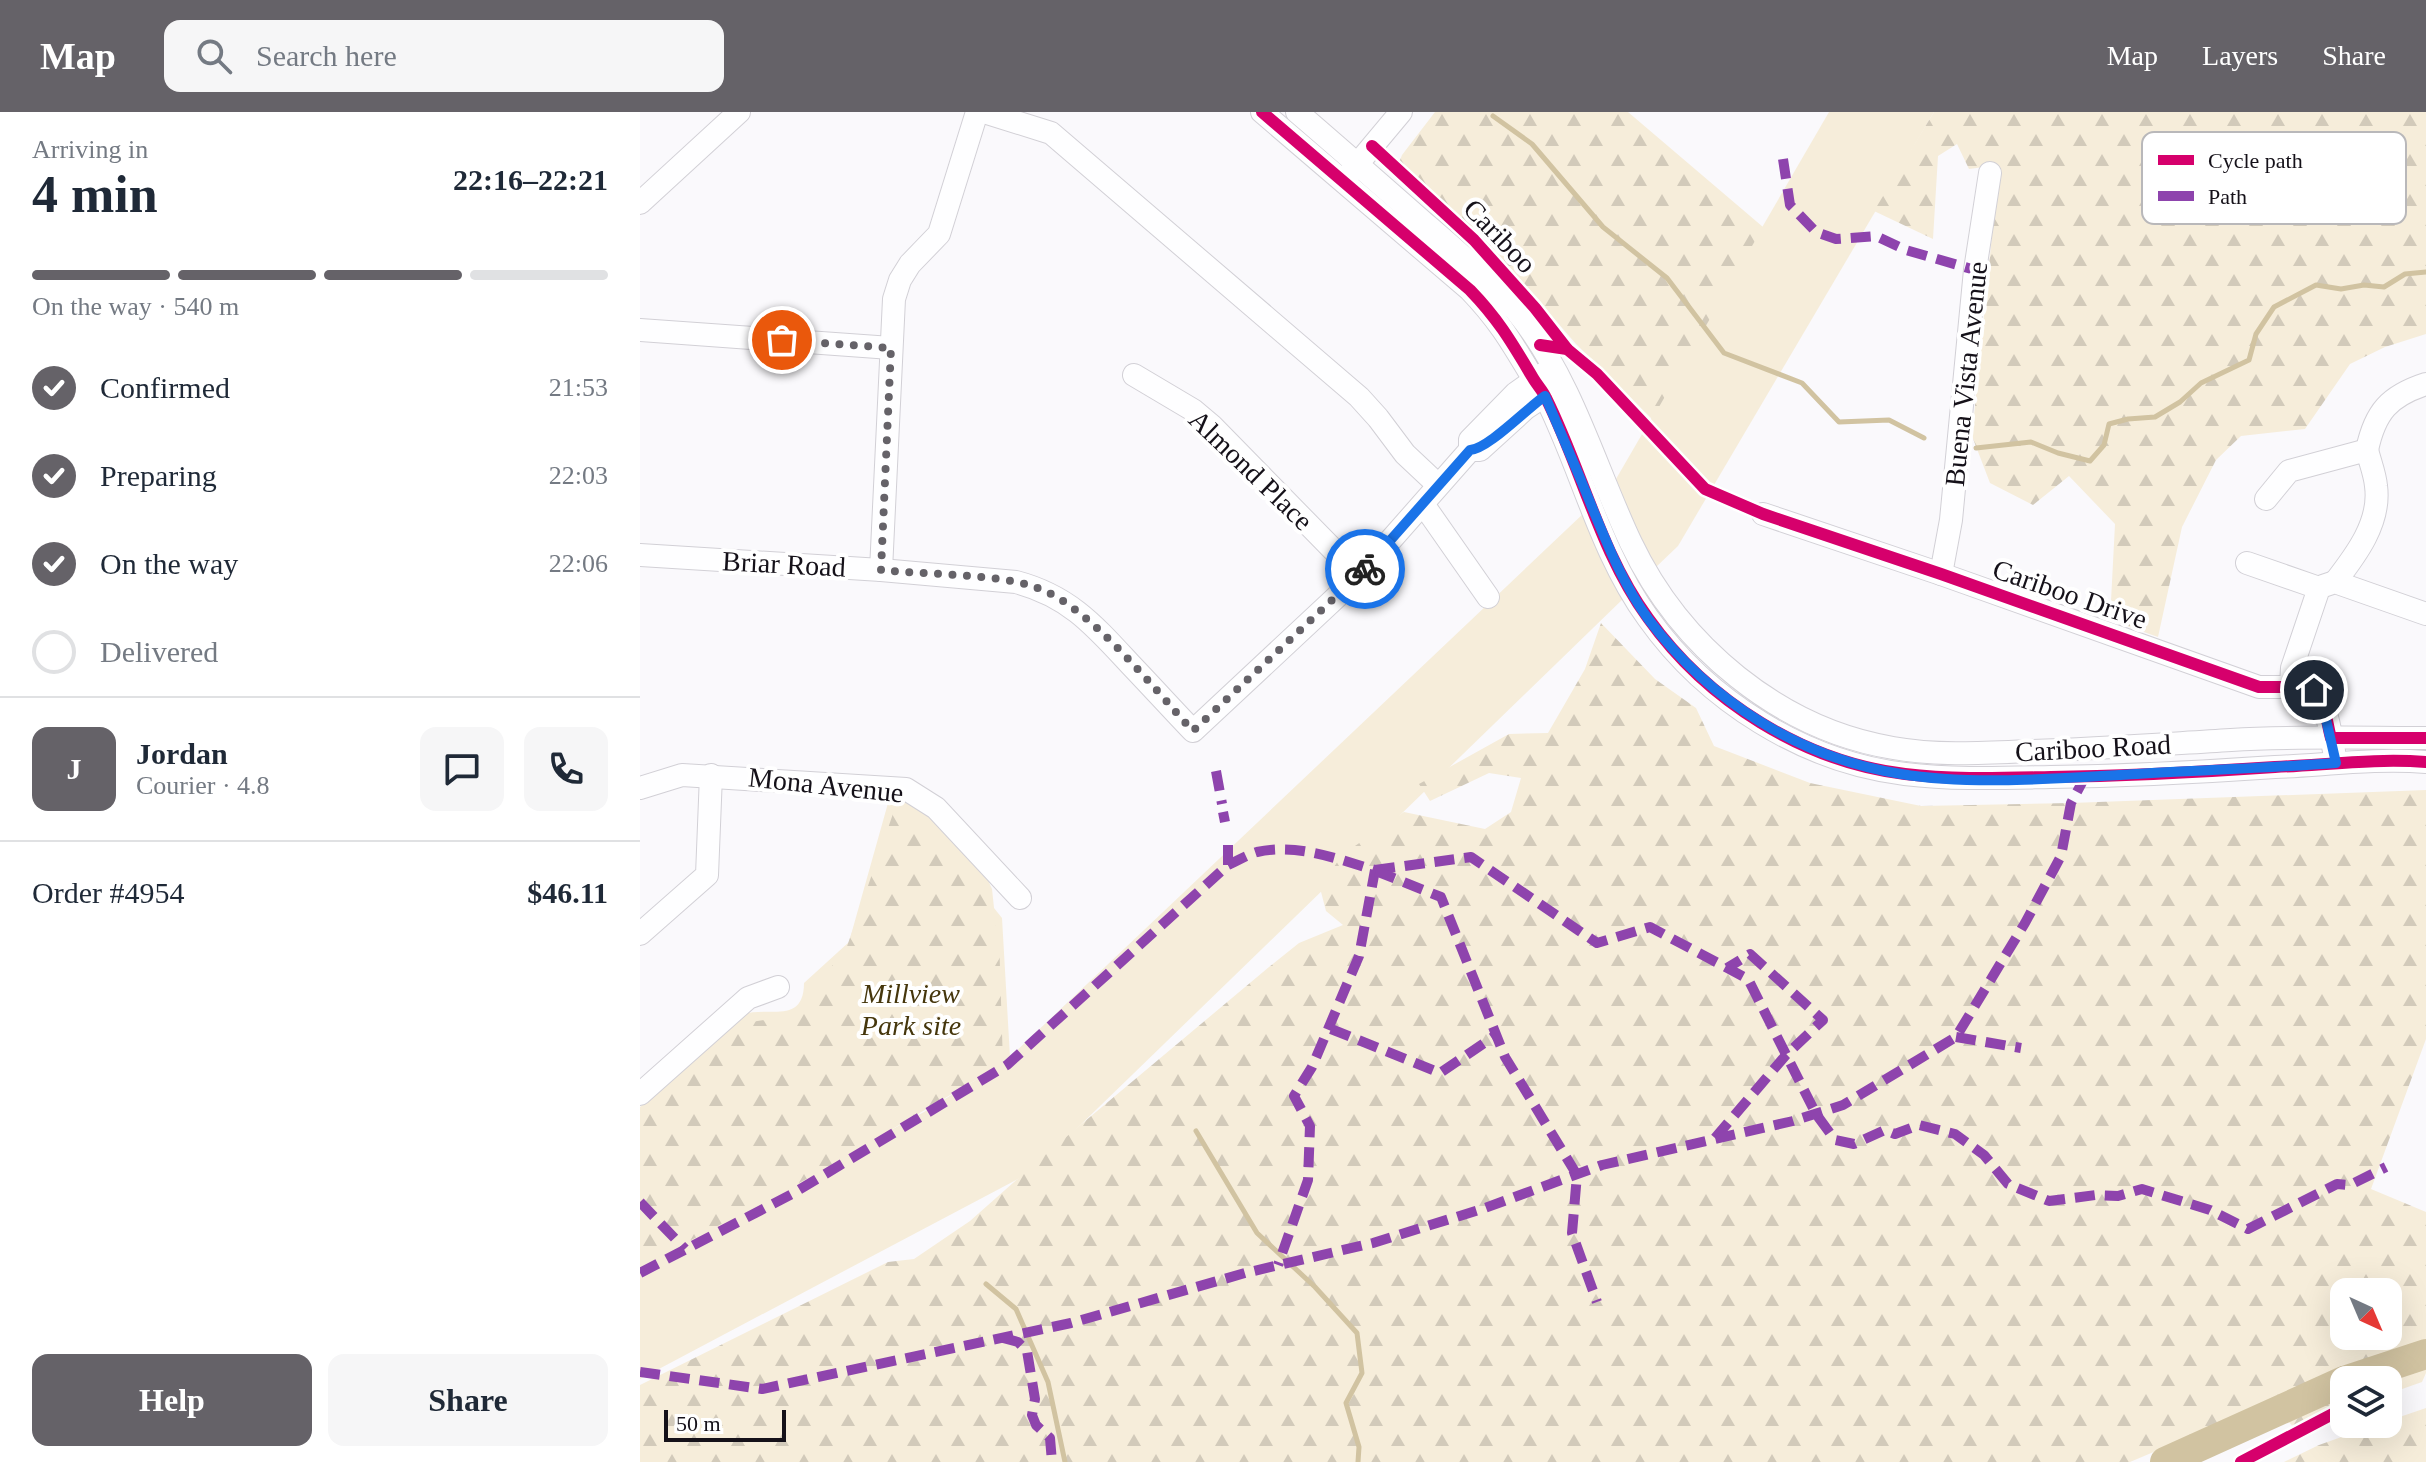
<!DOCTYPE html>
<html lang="en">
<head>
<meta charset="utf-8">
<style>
  body { margin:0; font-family:Georgia,serif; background:#f6f6f7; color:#1f2937; height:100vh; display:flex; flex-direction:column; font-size:30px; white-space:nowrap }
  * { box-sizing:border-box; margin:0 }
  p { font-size:26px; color:#747a83 }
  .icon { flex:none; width:44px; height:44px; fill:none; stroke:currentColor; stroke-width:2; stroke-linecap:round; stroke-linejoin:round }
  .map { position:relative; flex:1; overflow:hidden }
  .side { display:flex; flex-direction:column; background:#fff; width:640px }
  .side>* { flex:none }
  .needle { width:52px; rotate:136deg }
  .fabs { position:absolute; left:1690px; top:1166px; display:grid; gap:16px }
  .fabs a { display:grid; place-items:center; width:72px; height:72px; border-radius:16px; background:#fff; box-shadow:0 8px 32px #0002; font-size:40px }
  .scale { position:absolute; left:24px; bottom:20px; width:122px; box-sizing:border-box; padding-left:8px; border:4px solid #151119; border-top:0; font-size:22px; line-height:28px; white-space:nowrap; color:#151119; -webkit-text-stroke:6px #fff; paint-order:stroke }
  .pin { position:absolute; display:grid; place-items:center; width:68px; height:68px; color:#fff; margin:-34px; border:4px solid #fff; border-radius:50%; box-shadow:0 2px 8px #0007 }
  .courier { position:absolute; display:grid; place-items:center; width:80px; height:80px; margin:-40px; border:6px solid #1a73e8; border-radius:50%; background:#fff; color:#222; box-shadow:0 2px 10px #0007 }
  .headline em { font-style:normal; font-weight:700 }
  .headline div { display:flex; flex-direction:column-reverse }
  .headline { display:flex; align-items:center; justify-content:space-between; height:136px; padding:0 32px }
  h1 { font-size:52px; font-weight:700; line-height:60px }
  .bar { display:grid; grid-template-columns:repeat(4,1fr); gap:12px 8px; align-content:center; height:96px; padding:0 32px }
  .bar i { height:10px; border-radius:6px; background:#e0e1e3 }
  .bar .selected { background:#656268 }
  .bar p { grid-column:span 4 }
  .line { display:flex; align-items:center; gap:20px; padding:0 32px; border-top:2px solid #e0e1e3 }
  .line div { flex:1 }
  .round { display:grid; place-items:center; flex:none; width:84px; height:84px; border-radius:16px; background:#f6f6f7 }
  ol { padding:0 32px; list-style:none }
  li { display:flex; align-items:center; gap:24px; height:88px }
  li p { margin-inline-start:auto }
  li .icon { padding:8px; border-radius:50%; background:#656268; color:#fff; stroke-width:4 }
  li:last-child { color:#747a83 }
  li i { width:44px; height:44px; border:4px solid #e0e1e3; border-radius:50% }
  .action { display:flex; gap:16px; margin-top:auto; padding:16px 32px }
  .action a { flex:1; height:92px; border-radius:16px; background:#656268; color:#fff; font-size:32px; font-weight:700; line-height:92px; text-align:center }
  .action a+a { background:#f6f6f7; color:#1f2937 }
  header { display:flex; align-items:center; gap:48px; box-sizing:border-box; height:112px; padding:0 40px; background:#656268; color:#fff }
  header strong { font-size:38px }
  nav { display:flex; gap:44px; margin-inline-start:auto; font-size:28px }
  .search { width:560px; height:72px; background:#f6f6f7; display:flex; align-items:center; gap:20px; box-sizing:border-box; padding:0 28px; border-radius:16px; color:#747a83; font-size:30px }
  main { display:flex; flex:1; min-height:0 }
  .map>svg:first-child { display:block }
  .green { fill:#f6edda }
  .forest { fill:url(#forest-firs); fill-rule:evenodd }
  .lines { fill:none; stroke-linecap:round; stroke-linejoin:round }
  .stream { stroke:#d1c3a1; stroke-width:5 }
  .river { stroke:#d1c3a1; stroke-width:30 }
  .minor-casing { stroke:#d2d0d6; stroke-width:24 }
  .minor { stroke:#fefeff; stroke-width:22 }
  .quiet { stroke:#8e44ad; stroke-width:10; stroke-dasharray:20 10; stroke-linecap:butt }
  .cycleway-casing { stroke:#fff; stroke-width:17 }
  .cycleway { stroke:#d6006c; stroke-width:12 }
  .done { stroke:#656268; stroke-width:8; stroke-dasharray:0 14.4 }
  .route { stroke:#1a73e8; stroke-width:10 }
  .labels { text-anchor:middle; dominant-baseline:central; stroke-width:8; stroke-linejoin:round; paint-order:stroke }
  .street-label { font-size:28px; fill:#151119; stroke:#fff }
  .park-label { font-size:28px; font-style:italic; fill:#45360c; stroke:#fff }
  .key { fill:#fff; stroke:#b9b8ba; stroke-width:2 }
  .key-label { font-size:22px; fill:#151119 }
</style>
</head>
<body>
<header>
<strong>Map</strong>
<div class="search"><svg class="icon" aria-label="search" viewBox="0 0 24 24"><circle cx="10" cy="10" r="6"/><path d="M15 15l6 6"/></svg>Search here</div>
<nav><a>Map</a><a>Layers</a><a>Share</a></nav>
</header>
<main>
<section class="side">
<div class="headline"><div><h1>4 min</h1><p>Arriving in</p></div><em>22:16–22:21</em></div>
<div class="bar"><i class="selected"></i><i class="selected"></i><i class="selected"></i><i></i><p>On the way · 540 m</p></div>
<ol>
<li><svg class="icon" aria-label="check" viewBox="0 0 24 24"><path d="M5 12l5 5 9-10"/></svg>Confirmed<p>21:53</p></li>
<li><svg class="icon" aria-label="check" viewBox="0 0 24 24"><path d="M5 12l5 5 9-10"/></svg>Preparing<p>22:03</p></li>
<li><svg class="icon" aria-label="check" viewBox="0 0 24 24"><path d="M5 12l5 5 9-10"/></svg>On the way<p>22:06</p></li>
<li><i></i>Delivered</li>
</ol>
<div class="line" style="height:144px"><b class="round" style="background:#656268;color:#fff">J</b><div><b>Jordan</b><p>Courier · 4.8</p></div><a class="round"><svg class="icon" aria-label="chat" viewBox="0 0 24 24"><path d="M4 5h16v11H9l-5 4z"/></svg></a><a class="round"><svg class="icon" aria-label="phone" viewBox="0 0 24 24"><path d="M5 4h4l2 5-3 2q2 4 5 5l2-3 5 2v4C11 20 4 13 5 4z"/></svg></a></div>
<div class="line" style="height:104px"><div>Order #4954</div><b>$46.11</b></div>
<div class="action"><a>Help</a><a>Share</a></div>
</section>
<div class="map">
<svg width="1786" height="1350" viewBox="0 0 1786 1350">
  <defs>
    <pattern id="forest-firs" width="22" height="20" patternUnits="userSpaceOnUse" patternTransform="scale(2)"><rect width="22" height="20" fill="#f6edda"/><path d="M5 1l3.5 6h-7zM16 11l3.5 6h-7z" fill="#d2caba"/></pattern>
  </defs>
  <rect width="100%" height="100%" fill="#faf9fc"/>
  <g class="green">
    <path d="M1189 0H1294L1038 434 1015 456 997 419 976 367Z"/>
    <path d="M945 400 985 485 393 1059 0 1267V1154L284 1000 363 951 29 1135 0 1106V995L102 903C126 893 164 914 164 871L209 830 250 684 272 690 286 701 347 766 352 777 354 796 362 806 370 945Z"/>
  </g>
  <g class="forest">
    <path d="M795 0H988L1123 115 1012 307 936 232 859 143 757 56 762 43Z"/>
    <path d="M1294 0H1786V222L1745 235 1710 252 1665 317 1601 324 1576 348 1542 415 1518 525 1470 508 1475 412 1429 364 1393 393 1350 371 1332 324 1359 53 1329 57 1317 32 1298 44 1293 127 1234 99Z"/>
    <path d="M961 511 1015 567 1056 596 1074 634 1170 671 1281 694 1431 691 1786 678V927L1731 1077 1786 1100V1261L1782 1270 1748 1282V1268H1704V1298L1654 1316 1632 1290 1490 1350H0V1273L248 1150 274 1147 330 1109 407 1041 629 855 659 831 703 813 686 799 680 776 702 743 764 700 845 717 871 700 881 666 849 661 790 689 779 672 869 622 908 621 945 557ZM1704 1180H1748V1224H1704Z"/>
    <path d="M255 696 289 717 330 759 346 787 359 825 363 952 176 1062 0 1155V1008L111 910 152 904 170 886 172 872 204 843Z"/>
    <path d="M1786 1296V1350H1644L1679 1333 1738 1312H1748V1309Z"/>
  </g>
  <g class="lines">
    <g class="stream">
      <path d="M853 4 892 32 963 115 1027 166 1084 241 1162 271 1199 310 1249 308 1284 326"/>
      <path d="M1336 336 1391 330 1418 341 1450 349 1464 333 1469 312 1488 307 1515 305 1540 290 1561 271 1609 248 1616 222 1634 195 1676 173 1701 177 1724 173 1744 175 1765 162 1786 160"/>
      <path d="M556 1019 617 1121 675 1175 717 1221 722 1261 706 1291 719 1335 718 1350"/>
      <path d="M346 1172 376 1197 408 1270 425 1350"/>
    </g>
    <g class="river">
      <path d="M1707 1268 1786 1242"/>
      <path d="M1525 1350 1704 1269"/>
    </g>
    <g class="minor-casing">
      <g id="minor">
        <path d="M344 0 411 21 719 285 738 306 765 342 798 373"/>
        <path d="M622 0 830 178C859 208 872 231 893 266 897 273 903 279 906 286 942 358 960 440 1008 506 1067 589 1164 650 1265 662 1313 668 1362 666 1411 665 1485 664 1560 660 1635 655 1685 653 1736 646 1786 650"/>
        <path d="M657 0C699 36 741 73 782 109 818 140 856 172 885 210 934 276 956 357 991 431 1040 534 1139 617 1253 636 1299 644 1344 641 1390 639 1457 637 1524 632 1591 628 1656 624 1721 626 1786 626"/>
        <path d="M710 61 761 0"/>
        <path d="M0 91 99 0"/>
        <path d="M0 218 251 236"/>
        <path d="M494 263 553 298 572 314 719 464"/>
        <path d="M835 338H840L886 296 915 277"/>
        <path d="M1727 338C1735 300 1749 284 1786 272"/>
        <path d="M1626 387 1649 359 1727 338C1730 350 1735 362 1736 374 1741 410 1716 443 1695 470"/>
        <path d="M783 392 848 485"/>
        <path d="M1123 402 1301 462 1619 575H1668C1687 585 1690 620 1694 639"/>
        <path d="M0 443 241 458 376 470C429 484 454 513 490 552 511 574 532 597 553 619L719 464 830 338V328L876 281 906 260"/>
        <path d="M1607 451 1679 476 1652 556 1651 575"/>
        <path d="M241 458 254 187 260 168 270 152 299 122 337 0"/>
        <path d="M1301 462 1311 408 1335 158 1350 61"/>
        <path d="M1683 474 1695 470 1786 502"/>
        <path d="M0 676 42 663 266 677 296 696 380 786"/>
        <path d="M0 822 67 763 71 663"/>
        <path d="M0 982 108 886 138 875"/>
      </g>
    </g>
    <use href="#minor" class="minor"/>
    <g class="quiet">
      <path d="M1143 47 1150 93 1176 120 1196 127 1236 124 1266 138 1335 158"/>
      <path d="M576 659 582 692"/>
      <path d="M583 700 585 710"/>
      <path d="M588 753C597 749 607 743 617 740 657 731 697 747 735 758L719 844 672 955 654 984 670 1014 668 1068 638 1153"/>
      <path d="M735 758 831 745 957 831 1010 815 1108 867 1176 1002 1195 1028 1214 1032 1245 1018 1255 1022 1279 1013 1315 1022 1344 1043 1368 1072 1409 1089 1456 1083 1478 1084 1502 1077 1570 1098 1608 1117 1697 1072 1710 1073 1746 1055"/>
      <path d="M736 759 801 785 865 945 937 1063 932 1121 957 1190"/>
      <path d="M691 917 800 961 856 923"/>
      <path d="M1316 925 1381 936"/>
      <path d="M1075 1026 1146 943 1183 908 1110 842 1087 856"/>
      <path d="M0 1090 45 1137"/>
      <path d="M0 1161 152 1082 367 953 588 753V729"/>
      <path d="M363 1226 378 1230 387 1239 395 1287 392 1303 396 1313 410 1326 412 1350"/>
      <path d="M0 1260 122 1277 431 1211 605 1161 733 1131 845 1096 962 1053 1153 1009 1203 993 1316 925 1385 811 1421 744 1431 691 1445 665"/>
    </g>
    <g class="cycleway-casing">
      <g id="cycleway">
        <path d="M622 0 830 178C859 208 872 231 893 266 897 273 903 279 906 286 942 358 960 440 1008 506 1067 589 1164 650 1265 662 1313 668 1362 666 1411 665 1485 664 1560 660 1635 655 1685 653 1736 646 1786 650"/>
        <path d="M732 34 834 128 895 196 927 237"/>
        <path d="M900 233 927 237 957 262 1065 377 1123 402 1301 462 1619 575H1668C1686 584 1686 609 1691 626H1786"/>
        <path d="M1601 1350 1704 1296"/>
      </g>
    </g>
    <use href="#cycleway" class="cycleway"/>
  </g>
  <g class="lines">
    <path class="done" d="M142 228 251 236 241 458C287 463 353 461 395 475 448 492 514 577 553 619L725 457"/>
    <path class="route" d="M725 457 830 338C848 337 886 297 905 284 921 321 937 358 952 395 968 434 984 474 1009 508 1071 590 1160 646 1261 662 1333 674 1423 666 1497 662 1563 658 1630 656 1696 651L1682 590 1674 578"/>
  </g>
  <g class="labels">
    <g class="street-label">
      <text transform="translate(860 124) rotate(46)">Cariboo</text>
      <text transform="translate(1326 262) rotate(-84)">Buena Vista Avenue</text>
      <text transform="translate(611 358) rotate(44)">Almond Place</text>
      <text transform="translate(144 452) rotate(3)">Briar Road</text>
      <text transform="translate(1430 482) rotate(19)">Cariboo Drive</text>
      <text transform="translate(1453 636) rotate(-3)">Cariboo Road</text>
      <text transform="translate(186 673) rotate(6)">Mona Avenue</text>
    </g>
    <g class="park-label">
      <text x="271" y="881">Millview<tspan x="271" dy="32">Park site</tspan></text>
    </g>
  </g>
  <rect x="1502" y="20" width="264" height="92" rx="12" class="key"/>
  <rect x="1518" y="43" width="36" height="10" fill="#d6006c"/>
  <rect x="1518" y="79" width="36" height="10" fill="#8e44ad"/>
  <g class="key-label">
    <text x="1568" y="56">Cycle path</text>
    <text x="1568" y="92">Path</text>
  </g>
</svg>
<div class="fabs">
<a><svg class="needle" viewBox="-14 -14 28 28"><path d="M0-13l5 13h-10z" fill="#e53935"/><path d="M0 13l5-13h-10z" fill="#747a83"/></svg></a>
<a><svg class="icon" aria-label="layers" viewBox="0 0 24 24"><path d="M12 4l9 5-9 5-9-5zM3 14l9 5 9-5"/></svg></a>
</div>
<div class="scale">50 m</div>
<div class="pin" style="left:142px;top:228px;background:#ea580c"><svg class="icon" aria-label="bag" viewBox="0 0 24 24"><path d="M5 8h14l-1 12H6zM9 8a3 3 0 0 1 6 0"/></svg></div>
<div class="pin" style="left:1674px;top:578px;background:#1f2937"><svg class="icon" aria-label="home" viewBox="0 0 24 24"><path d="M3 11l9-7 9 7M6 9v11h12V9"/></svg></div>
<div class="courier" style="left:725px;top:457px"><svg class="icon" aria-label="bike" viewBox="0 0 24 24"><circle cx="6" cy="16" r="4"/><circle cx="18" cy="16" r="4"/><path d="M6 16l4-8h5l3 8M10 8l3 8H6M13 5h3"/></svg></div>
</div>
</main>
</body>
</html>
